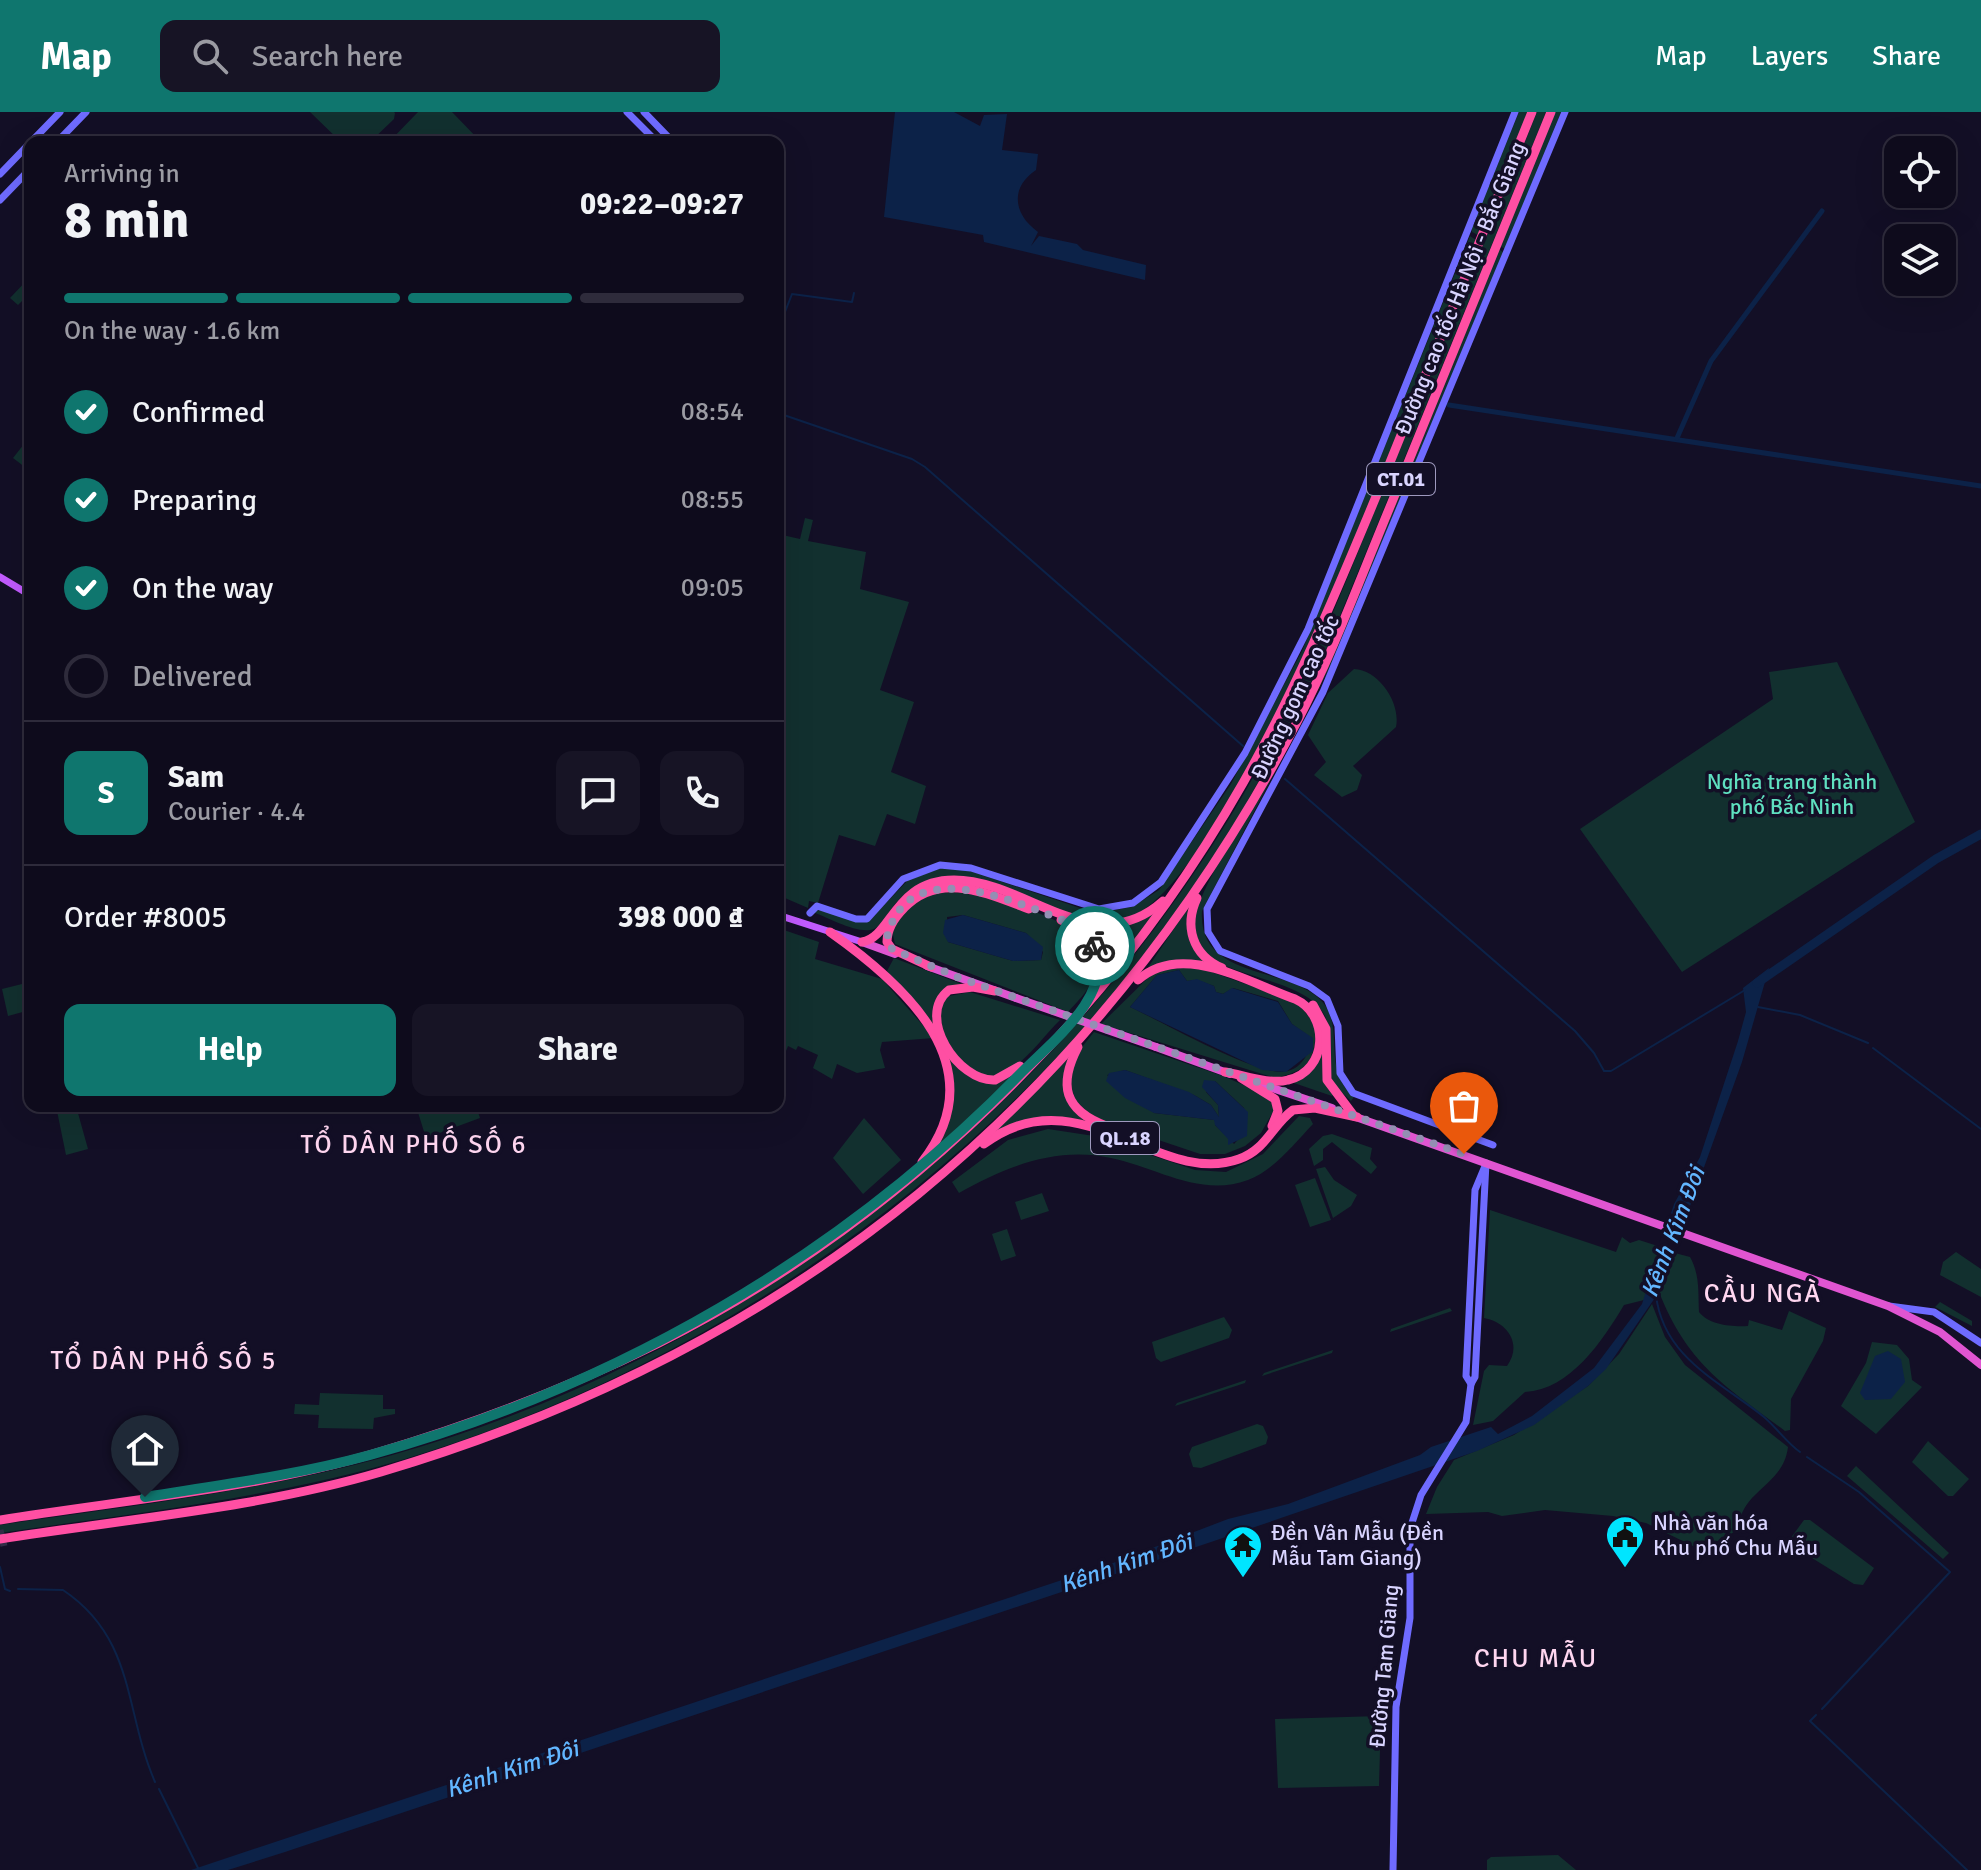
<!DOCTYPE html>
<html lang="en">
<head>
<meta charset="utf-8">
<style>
  body { margin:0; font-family:Signika,sans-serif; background:#171425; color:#f1f3f6; height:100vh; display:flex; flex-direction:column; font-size:30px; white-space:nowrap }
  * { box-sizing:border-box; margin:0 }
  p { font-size:26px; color:#9b9ba3 }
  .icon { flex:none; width:44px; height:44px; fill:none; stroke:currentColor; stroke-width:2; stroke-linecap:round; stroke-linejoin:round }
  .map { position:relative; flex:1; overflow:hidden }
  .drawer { position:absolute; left:24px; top:24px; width:760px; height:976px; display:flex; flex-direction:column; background:#0e0b1c; border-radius:16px; box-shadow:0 8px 32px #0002,0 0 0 2px #2e2b3b }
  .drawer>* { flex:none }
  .tools { position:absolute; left:1884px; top:24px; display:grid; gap:16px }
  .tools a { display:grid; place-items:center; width:72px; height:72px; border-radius:16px; background:#0e0b1c; box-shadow:0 8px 32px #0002,0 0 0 2px #2e2b3b; font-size:40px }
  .pin { position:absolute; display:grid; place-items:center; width:68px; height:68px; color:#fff; margin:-82px -34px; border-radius:50% 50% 50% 0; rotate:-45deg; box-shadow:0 0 8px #0007 }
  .pin .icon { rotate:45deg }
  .courier { position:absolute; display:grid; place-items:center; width:80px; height:80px; margin:-40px; border:6px solid #0f766e; border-radius:50%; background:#fff; color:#222; box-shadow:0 2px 10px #0007 }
  .headline em { font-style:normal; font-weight:800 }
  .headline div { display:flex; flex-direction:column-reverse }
  .headline { display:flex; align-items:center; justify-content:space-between; height:136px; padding:0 40px }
  h1 { font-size:52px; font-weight:800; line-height:60px }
  .bar { display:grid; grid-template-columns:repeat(4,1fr); gap:12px 8px; align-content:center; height:96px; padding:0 40px }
  .bar i { height:10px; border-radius:6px; background:#2e2b3b }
  .bar .current { background:#0f766e }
  .bar p { grid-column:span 4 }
  .line { display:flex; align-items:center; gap:20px; padding:0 40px; border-top:2px solid #2e2b3b }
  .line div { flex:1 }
  .round { display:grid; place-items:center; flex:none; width:84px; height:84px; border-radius:16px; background:#171425 }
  ol { padding:0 40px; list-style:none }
  li { display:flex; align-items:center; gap:24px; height:88px }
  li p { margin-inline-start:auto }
  li .icon { padding:8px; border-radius:50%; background:#0f766e; color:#fff; stroke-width:4 }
  li:last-child { color:#9b9ba3 }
  li i { width:44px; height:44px; border:4px solid #2e2b3b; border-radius:50% }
  .cta { display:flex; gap:16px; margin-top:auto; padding:16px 40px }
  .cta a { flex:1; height:92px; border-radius:16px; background:#0f766e; color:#fff; font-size:32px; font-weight:800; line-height:92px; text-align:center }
  .cta a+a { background:#171425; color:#f1f3f6 }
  header { display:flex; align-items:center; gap:48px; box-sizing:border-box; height:112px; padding:0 40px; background:#0f766e; color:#fff }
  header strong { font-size:38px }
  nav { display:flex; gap:44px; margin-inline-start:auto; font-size:28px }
  .search { width:560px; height:72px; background:#171425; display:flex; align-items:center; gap:20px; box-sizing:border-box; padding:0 28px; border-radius:16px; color:#9b9ba3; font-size:30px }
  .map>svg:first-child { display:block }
  .green { fill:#12302f; fill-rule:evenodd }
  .water { fill:#0c2248 }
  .pier { fill:#130f26 }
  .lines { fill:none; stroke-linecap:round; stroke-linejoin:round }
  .stream { stroke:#0c2248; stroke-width:2 }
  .canal { stroke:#0c2248; stroke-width:5 }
  .river { stroke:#0c2248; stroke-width:9 }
  .secondary-tunnel { stroke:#312d47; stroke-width:7; stroke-dasharray:7 3.5; stroke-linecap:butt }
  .secondary { stroke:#6f6bff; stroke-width:7 }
  .primary { stroke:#c25bff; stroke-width:7 }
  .trunk { stroke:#e055d1; stroke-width:8 }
  .motorway { stroke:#ff4fa3; stroke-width:9 }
  .trunk-bridge { stroke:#e055d1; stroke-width:8 }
  .done { stroke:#948fb3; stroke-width:8; stroke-dasharray:0 14.4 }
  .route { stroke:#0f766e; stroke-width:10 }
  .labels { text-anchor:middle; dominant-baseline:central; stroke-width:7; stroke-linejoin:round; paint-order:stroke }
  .shield { fill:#130f26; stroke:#9e99be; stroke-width:2 }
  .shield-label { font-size:20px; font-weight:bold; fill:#d9d4ff }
  .street-label { font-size:22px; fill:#d9d4ff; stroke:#130f26 }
  .park-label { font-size:22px; fill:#5fe0c0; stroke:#130f26 }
  .poi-label { font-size:22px; fill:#d9d4ff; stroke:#130f26; text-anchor:start }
  .water-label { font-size:24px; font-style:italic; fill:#62b6ff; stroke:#130f26 }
  .quarter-label { font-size:26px; letter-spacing:2px; fill:#ffd6f0; stroke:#130f26 }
</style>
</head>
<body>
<header>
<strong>Map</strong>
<div class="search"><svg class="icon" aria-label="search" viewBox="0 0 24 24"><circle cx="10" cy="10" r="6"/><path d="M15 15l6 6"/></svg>Search here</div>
<nav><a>Map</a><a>Layers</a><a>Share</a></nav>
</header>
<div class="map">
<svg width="1981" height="1758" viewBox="0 0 1981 1758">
  <rect width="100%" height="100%" fill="#130f26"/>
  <g class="green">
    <path d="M310 0H394L395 1 394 7 370 30H341Z"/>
    <path d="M418 0H452L481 30H389Z"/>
    <path d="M1519 0H1528L1478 123 1472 120V115Z"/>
    <path d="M1537 0H1546L1324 543C1269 655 1208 769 1128 865 939 1094 688 1261 405 1347 273 1386 135 1401 0 1421V1413C130 1394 262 1379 389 1344 758 1242 1083 981 1265 644 1313 555 1350 460 1388 366 1438 244 1488 122 1537 0Z"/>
    <path d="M1555 0H1561L1505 137 1500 134Z"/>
    <path d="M1470 124 1476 128C1426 248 1235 777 1125 807 1086 817 1038 791 1003 778 994 776 983 769 974 769 961 769 914 778 903 785 890 792 885 816 870 818 853 820 829 806 813 800L816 798 870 808 908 768 944 755 967 758 1080 796 1103 800 1132 795 1159 778 1231 672 1302 539Z"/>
    <path d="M1498 137 1503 140 1332 551 1202 799C1198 863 1274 855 1312 881 1352 907 1317 954 1354 985L1351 989 1331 970C1330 950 1333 921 1325 904 1303 859 1197 869 1194 819 1192 783 1243 714 1262 680 1305 604 1337 524 1370 444 1413 342 1455 239 1498 137Z"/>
    <path d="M29 166 30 181 18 193 10 186Z"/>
    <path d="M28 327 30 328V359L13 346Z"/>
    <path d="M805 406 813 408 808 429 866 440 860 477 909 490 880 578 914 590 891 660 926 674 915 712 887 702 875 734 839 723 818 791 809 789 808 796 778 783V422L800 427Z"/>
    <path d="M1837 550 1915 710 1682 860 1580 717 1773 587 1769 560Z"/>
    <path d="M1354 557C1379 558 1401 591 1396 615L1353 654 1362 663 1357 678 1342 685 1314 663 1326 650 1308 623 1328 581Z"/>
    <path d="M940 778C993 784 1047 798 1091 829 1099 867 1094 872 1068 900L895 832 892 818 909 794ZM963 803 1026 821 1043 840 1041 848 1013 849 948 830 947 805Z"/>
    <path d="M1188 796 1187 805 1211 852 1171 848 1147 857Z"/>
    <path d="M1159 797 1100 874 1101 841 1054 803C1095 813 1122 821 1159 797Z"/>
    <path d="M778 816 819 830 815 847 882 867 934 926 882 930 880 938 885 956 857 961 837 952 832 967 813 956 818 943 798 934 796 938 788 934 786 939 778 936Z"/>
    <path d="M894 846 964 873 938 885 933 898 935 916 887 859Z"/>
    <path d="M1197 855 1297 890 1317 915C1313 950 1310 958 1275 966L1101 912 1156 858ZM1179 858 1187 869 1197 868 1214 874 1216 880 1223 882 1233 876 1278 889 1292 912 1313 927C1309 940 1303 955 1288 959 1261 967 1161 909 1130 895L1157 863Z"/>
    <path d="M30 870V898L8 904 2 877Z"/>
    <path d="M970 880 1060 908C1042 926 1023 954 1000 963 972 973 945 933 941 910 939 902 943 893 944 885Z"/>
    <path d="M1094 920 1223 964 1271 985 1274 998 1261 1021 1245 1034 1225 1042H1200L1108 1011 1093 1005 1076 989 1069 969 1078 940ZM1125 958 1194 983 1211 993 1219 1005 1218 993 1206 980 1215 969 1244 996 1246 1019 1234 1032 1215 1013V1008L1154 1001 1107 963Z"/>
    <path d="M944 932C955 949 965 970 988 970 996 970 1006 965 1013 965L931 1042C949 998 959 979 944 932Z"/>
    <path d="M1322 933 1333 983 1332 984 1291 970 1302 965Z"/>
    <path d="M1068 945 1064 972 1086 1011 1076 1008 1006 1016 991 1022Z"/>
    <path d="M56 994H76L88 1037 66 1043Z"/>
    <path d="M416 994H476L480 1006 426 1026Z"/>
    <path d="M1299 1004 1310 1006 1313 1012C1294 1032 1274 1058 1248 1068 1200 1086 1156 1055 1111 1046 1056 1034 1005 1055 959 1081L952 1070 1008 1028 1048 1017 1094 1024 1195 1058 1226 1060 1263 1042Z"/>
    <path d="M864 1006 901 1048 863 1082 833 1046Z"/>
    <path d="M1332 1022 1372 1036 1370 1047 1377 1055 1371 1062 1332 1030 1323 1037V1048L1314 1054 1309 1037 1323 1024Z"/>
    <path d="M1325 1055 1334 1068 1357 1083 1351 1094 1333 1106 1316 1057Z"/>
    <path d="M1315 1066 1331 1108 1310 1115 1295 1073Z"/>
    <path d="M1042 1081 1049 1099 1021 1108 1015 1090Z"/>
    <path d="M1490 1098 1616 1140 1622 1125 1630 1131 1639 1128 1661 1135 1644 1188 1624 1193C1603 1228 1570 1278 1525 1280L1493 1309 1473 1313 1484 1259 1489 1253 1507 1254C1523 1232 1507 1210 1484 1206Z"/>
    <path d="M1007 1117 1016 1144 1001 1149 992 1122Z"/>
    <path d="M1956 1140 1981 1157V1185L1940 1163 1943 1150Z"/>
    <path d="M1675 1141 1690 1145C1700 1163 1698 1180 1699 1200 1709 1213 1732 1215 1748 1214L1749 1208 1782 1218 1789 1199 1826 1216 1823 1229 1791 1287 1790 1318 1785 1319C1725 1274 1688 1253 1659 1180Z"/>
    <path d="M1940 1190 1972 1209V1214L1935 1195Z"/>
    <path d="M1652 1192 1665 1225 1685 1253 1788 1335C1785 1360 1768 1369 1752 1386 1741 1398 1740 1408 1734 1420L1719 1429 1707 1430 1701 1438 1646 1411 1613 1404 1545 1398 1502 1404 1488 1400 1426 1402 1437 1375 1454 1348 1514 1323 1588 1274 1619 1242Z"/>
    <path d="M1450 1196 1452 1199 1390 1220 1391 1217Z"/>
    <path d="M1224 1205 1232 1218 1229 1226 1161 1250 1156 1246 1152 1230Z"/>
    <path d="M1872 1230 1897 1233 1909 1247 1912 1268 1922 1275 1876 1322 1841 1294 1866 1251Z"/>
    <path d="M1333 1238 1332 1241 1262 1264 1264 1261Z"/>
    <path d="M1246 1268 1245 1271 1175 1294 1177 1291Z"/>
    <path d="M320 1281 383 1283V1297H395V1302L374 1306 373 1317 318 1316 319 1303 294 1302 295 1292 319 1293Z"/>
    <path d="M1257 1312 1263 1314 1268 1325 1266 1332 1201 1356 1193 1355 1189 1342 1192 1335Z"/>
    <path d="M1928 1329 1969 1367 1953 1384H1948L1912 1350Z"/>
    <path d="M1856 1354 1949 1441 1943 1447 1847 1364Z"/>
    <path d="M1804 1408H1810L1874 1456 1863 1473 1854 1472 1791 1433 1790 1427Z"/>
    <path d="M1381 1604 1379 1674 1278 1676 1275 1607Z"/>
    <path d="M1558 1743 1576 1758H1487V1748L1491 1745Z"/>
  </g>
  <g class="water">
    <path d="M895 0H954L980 14 984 3 1007 2 1002 38 1038 42 1036 58C1009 76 1014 103 1038 120L1031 134 1039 124 1077 132 1083 138 1146 153 1145 168 984 130 983 123 884 105Z"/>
    <path d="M963 803 1026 821 1043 835 1041 848 1013 849 948 830 943 821 945 808Z"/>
    <path d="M1769 856 1742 950 1659 1180 1606 1257 1588 1274 1534 1313 1477 1339 1214 1429 285 1740 228 1758H191L1113 1451 1228 1407 1288 1392 1420 1343 1431 1335 1491 1315 1498 1322 1532 1304 1594 1256 1642 1192 1674 1092 1700 1045 1738 929 1746 900 1743 876Z"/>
    <path d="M1179 858 1187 869 1197 867 1214 874 1216 880 1223 882 1232 876 1278 890 1292 912 1313 926V939L1286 960 1262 958 1130 895 1157 863Z"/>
    <path d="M1125 958 1189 980 1211 993 1219 1005 1218 993 1202 975 1204 968 1215 969 1248 1000 1247 1024 1228 1033V1027L1215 1013 1214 1008 1154 1001 1125 986 1106 969 1109 961Z"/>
    <path d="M1888 1239 1901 1247 1905 1270 1891 1287 1865 1288 1860 1281 1875 1244Z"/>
  </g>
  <path class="pier" d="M1670 1101 1687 1107 1677 1137 1659 1131Z"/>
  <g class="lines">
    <g class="stream">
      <path d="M778 218 792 182 852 190 854 181"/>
      <path d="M778 301 912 347 925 355 1243 634"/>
      <path d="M1285 667 1575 919 1594 941 1604 959H1611L1745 878"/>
      <path d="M1758 895 1800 903 1868 931"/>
      <path d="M1873 936 1981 1017"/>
      <path d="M1656 1183C1663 1246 1721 1270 1764 1305 1777 1316 1786 1330 1800 1340"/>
      <path d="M1807 1345 1859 1380 1950 1460 1822 1597"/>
      <path d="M0 1455 5 1477 10 1479"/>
      <path d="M18 1477 63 1478C136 1527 124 1599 155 1670"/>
      <path d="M1816 1603 1810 1609 1967 1758"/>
      <path d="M159 1677 199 1758"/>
    </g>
    <g class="canal">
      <path d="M1449 293 1981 374"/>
      <path d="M1677 326 1711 249 1822 99"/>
    </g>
    <path class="river" d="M1757 871 1936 747 1981 722"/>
    <path class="secondary-tunnel" d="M0 1418 4 1434"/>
    <g class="secondary">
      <path d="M627 0 657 30"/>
      <path d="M644 0 673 30"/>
      <path d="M31 30 60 0"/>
      <path d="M57 30 86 0"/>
      <path d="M0 62 30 31"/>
      <path d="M0 88 30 57"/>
      <path d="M810 801 817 794 856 807H867L903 767 940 753 971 756 1099 797 1133 791 1161 770 1245 641 1308 517 1515 0"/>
      <path d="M1493 1033 1353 981 1340 961 1338 914 1327 887 1309 874 1220 839 1208 820 1207 797 1323 580 1565 0"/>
      <path d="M1889 1194 1934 1200 1981 1231"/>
      <path d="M1471 1272 1466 1264 1475 1078 1485 1054"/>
      <path d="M1393 1758 1396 1595 1410 1506V1417L1421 1383 1466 1310 1471 1272 1475 1265 1486 1051"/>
    </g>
    <g class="primary">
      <path d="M0 465 30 483"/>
      <path d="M778 803 862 830"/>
    </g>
    <g class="trunk">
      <path d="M862 830 895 842"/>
      <path d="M927 854 1016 886"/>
      <path d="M1156 935 1230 962"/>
      <path d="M1254 970 1332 996"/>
      <path d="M1353 1004 1888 1194 1940 1220 1981 1253"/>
    </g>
    <g class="motorway">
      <path d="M1197 786C1184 814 1192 843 1222 856"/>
      <path d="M1061 808C1092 820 1109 846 1094 878"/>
      <path d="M830 820C905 873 997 955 922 1050"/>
      <path d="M862 830C892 825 894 768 954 768 1027 768 1094 851 1163 789"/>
      <path d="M931 855 892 837 887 830C887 817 895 805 904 796 940 758 988 782 1029 797"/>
      <path d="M1138 868C1182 829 1247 870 1295 887 1330 903 1328 959 1288 968 1269 973 1244 963 1225 960"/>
      <path d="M995 879 973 875 949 878C915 904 958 970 995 968L1020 954"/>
      <path d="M1313 893 1326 917 1327 968 1354 1004"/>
      <path d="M1078 935C1058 973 1064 998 1106 1014"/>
      <path d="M1241 966 1275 987 1278 999 1272 1014"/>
      <path d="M984 1032C1079 961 1158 1076 1239 1047 1266 1038 1272 1013 1293 998L1315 996 1357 1005"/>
      <path d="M0 1408C124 1388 255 1377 376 1341 473 1312 568 1276 659 1231 900 1110 1110 905 1243 671 1297 576 1338 476 1380 375 1431 250 1481 125 1532 0"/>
      <path d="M0 1427C126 1407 258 1396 381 1360 794 1237 1096 991 1297 610 1334 539 1361 464 1392 390 1445 260 1498 130 1551 0"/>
    </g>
    <path class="trunk-bridge" d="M1016 886 1156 935"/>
  </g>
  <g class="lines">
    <path class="done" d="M1095 834 1085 821 1070 811C1018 791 907 738 887 826L892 837 957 865 1464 1042"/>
    <path class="route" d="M145 1385C220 1373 297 1363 370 1343 616 1275 842 1144 1020 962 1050 931 1115 883 1095 834"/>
  </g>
  <defs>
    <g id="civic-pin" transform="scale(2)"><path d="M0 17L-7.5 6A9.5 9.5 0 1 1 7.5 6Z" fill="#00e5ff" stroke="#130f26"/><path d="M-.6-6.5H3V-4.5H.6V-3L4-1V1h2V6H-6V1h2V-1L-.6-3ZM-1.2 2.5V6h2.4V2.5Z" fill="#111"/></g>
    <g id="temple-pin" transform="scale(2)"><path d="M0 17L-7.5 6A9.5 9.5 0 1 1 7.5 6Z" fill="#00e5ff" stroke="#130f26"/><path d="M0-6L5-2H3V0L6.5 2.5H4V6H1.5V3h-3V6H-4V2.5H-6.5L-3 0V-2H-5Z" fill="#111"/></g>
  </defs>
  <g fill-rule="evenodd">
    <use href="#civic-pin" x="1625" y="1423"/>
    <use href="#temple-pin" x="1243" y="1433"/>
  </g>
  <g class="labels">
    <g class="shield">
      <rect x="1367" y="351" width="68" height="32" rx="6"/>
      <rect x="1091" y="1010" width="68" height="32" rx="6"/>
    </g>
    <g class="shield-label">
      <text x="1401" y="367">CT.01</text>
      <text x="1125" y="1026">QL.18</text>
    </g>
    <g class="street-label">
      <text transform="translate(1460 176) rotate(-68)">Đường cao tốc Hà Nội - Bắc Giang</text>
      <text transform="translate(1295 585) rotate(-65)">Đường gom cao tốc</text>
      <text transform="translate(1384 1554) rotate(-85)">Đường Tam Giang</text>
    </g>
    <g class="park-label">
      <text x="1792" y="669">Nghĩa trang thành<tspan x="1792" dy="25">phố Bắc Ninh</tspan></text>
    </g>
    <g class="poi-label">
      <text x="1653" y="1410">Nhà văn hóa<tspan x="1653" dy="25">Khu phố Chu Mẫu</tspan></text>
      <text x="1271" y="1420">Đền Vân Mẫu (Đền<tspan x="1271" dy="25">Mẫu Tam Giang)</tspan></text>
    </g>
    <g class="water-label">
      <text transform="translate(1673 1120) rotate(-69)">Kênh Kim Đôi</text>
      <text transform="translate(1126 1451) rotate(-19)">Kênh Kim Đôi</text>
      <text transform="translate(512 1657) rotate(-18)">Kênh Kim Đôi</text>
    </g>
    <g class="quarter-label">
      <text x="414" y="1033">TỔ DÂN PHỐ SỐ 6</text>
      <text x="1763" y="1182">CẦU NGÀ</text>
      <text x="164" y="1249">TỔ DÂN PHỐ SỐ 5</text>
      <text x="1536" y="1547">CHU MẪU</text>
    </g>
  </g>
</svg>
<div class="tools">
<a><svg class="icon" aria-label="locate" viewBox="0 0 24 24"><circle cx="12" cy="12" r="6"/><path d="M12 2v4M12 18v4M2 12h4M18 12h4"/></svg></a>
<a><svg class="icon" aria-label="layers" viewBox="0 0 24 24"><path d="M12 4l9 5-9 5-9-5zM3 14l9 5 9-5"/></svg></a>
</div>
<div class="pin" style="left:1464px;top:1042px;background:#ea580c"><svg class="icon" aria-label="bag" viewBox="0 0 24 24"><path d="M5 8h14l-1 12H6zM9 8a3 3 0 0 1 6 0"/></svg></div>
<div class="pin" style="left:145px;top:1385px;background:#1f2937"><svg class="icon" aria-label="home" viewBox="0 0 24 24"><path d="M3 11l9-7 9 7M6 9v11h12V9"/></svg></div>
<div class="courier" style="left:1095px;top:834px"><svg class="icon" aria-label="bike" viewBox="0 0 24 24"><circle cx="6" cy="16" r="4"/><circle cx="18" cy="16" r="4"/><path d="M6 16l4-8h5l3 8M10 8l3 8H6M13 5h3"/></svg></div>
<section class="drawer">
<div class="headline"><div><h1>8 min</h1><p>Arriving in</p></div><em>09:22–09:27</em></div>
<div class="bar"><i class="current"></i><i class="current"></i><i class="current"></i><i></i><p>On the way · 1.6 km</p></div>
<ol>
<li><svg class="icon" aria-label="check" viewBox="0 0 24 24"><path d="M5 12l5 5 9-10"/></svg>Confirmed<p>08:54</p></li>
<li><svg class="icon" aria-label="check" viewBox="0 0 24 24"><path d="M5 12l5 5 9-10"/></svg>Preparing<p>08:55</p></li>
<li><svg class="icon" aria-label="check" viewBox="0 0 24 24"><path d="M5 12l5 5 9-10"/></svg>On the way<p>09:05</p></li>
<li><i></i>Delivered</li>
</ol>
<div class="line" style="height:144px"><b class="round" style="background:#0f766e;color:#fff">S</b><div><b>Sam</b><p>Courier · 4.4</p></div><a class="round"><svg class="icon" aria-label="chat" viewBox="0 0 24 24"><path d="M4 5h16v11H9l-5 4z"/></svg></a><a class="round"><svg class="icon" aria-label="phone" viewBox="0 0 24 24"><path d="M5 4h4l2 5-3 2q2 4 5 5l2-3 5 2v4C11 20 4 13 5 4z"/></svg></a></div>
<div class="line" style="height:104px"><div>Order #8005</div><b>398 000 ₫</b></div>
<div class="cta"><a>Help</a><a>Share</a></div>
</section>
</div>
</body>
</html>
